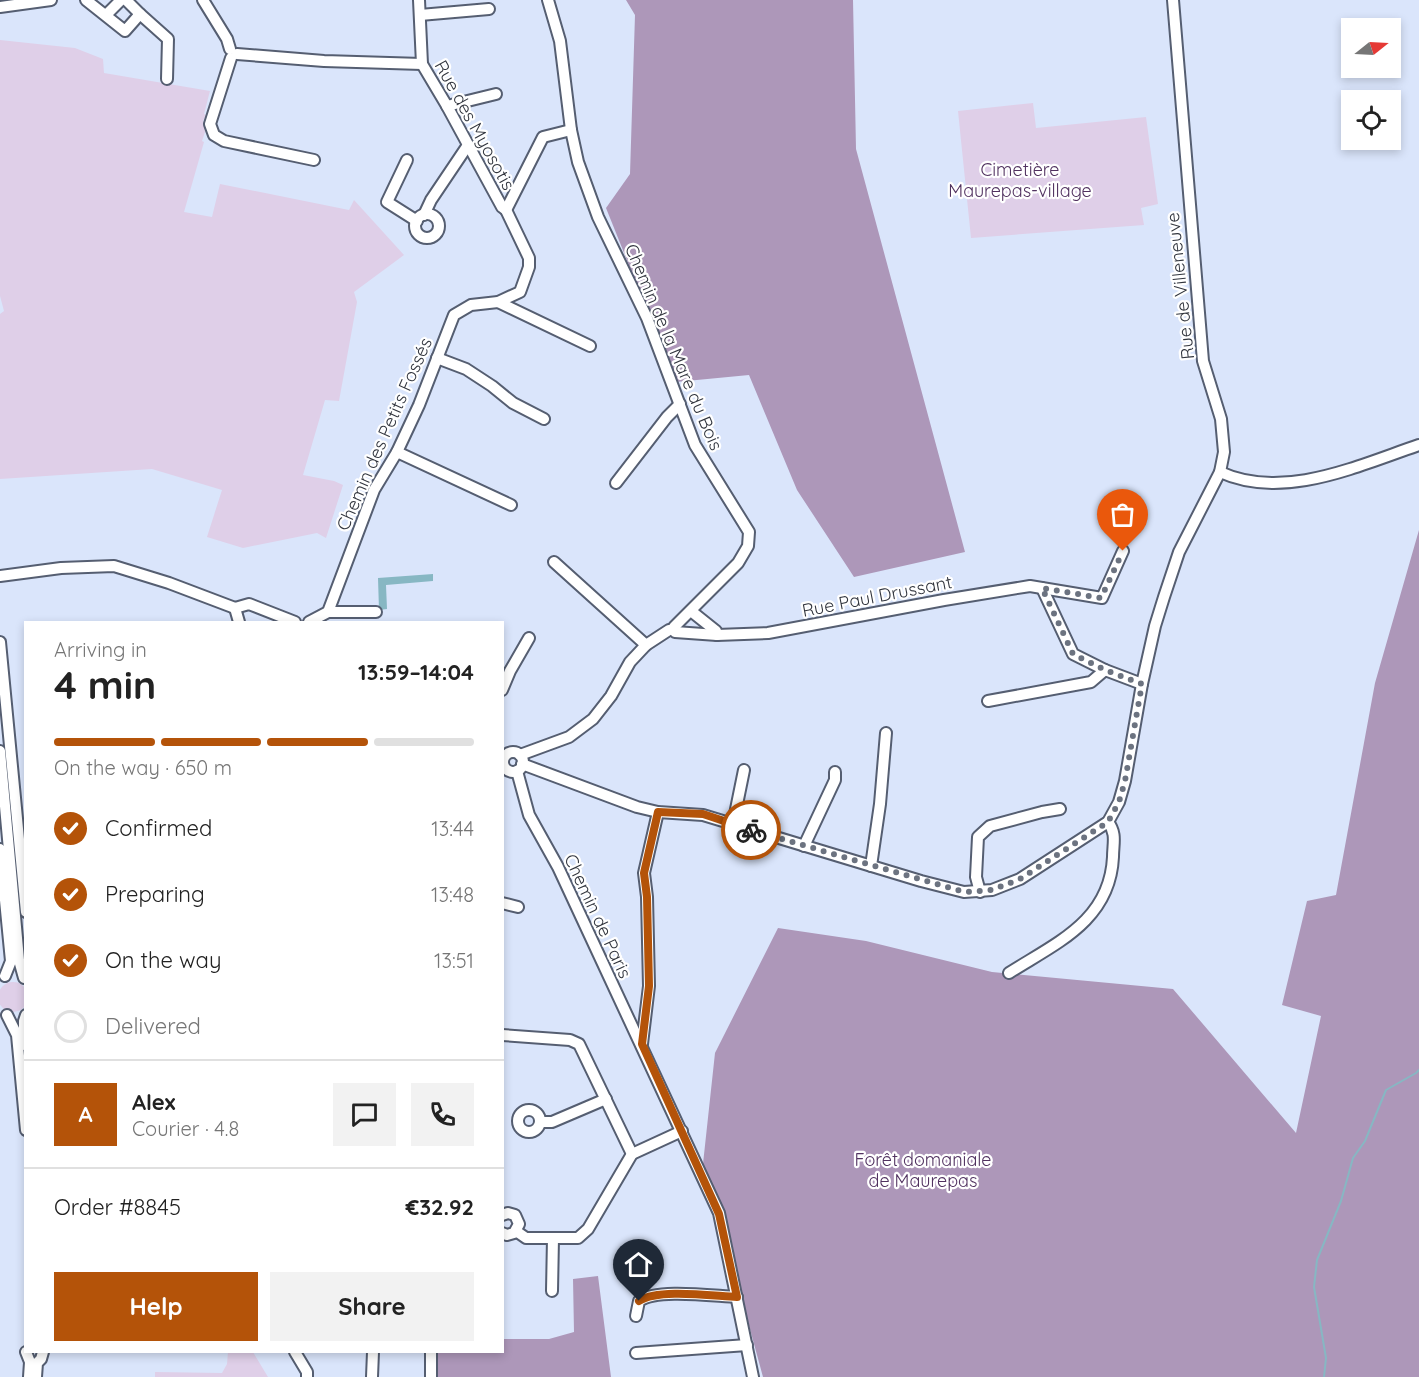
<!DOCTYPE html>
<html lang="en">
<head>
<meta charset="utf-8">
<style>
  body { margin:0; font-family:Quicksand,sans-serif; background:#f2f2f2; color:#222; height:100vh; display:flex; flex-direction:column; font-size:22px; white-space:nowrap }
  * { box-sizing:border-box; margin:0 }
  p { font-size:20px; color:#767676 }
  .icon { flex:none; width:33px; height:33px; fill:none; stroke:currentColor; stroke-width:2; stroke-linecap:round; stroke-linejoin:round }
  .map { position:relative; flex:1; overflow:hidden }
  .panel { position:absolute; left:24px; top:621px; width:480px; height:732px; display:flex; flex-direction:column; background:#fff; border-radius:0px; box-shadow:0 3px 9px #0003 }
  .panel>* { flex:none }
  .needle { width:39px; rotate:72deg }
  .tools { position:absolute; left:1341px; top:18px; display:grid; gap:12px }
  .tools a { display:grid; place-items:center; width:60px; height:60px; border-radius:0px; background:#fff; box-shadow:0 3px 9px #0003; font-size:30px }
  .pin { position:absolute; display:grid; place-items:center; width:51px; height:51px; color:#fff; margin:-62px -26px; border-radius:50% 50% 50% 0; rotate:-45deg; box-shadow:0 0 6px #0007 }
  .pin .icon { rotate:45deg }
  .courier { position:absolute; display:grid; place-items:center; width:60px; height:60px; margin:-30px; border:4px solid #b45309; border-radius:50%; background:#fff; color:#222; box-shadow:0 2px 8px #0007 }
  .summary em { font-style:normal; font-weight:700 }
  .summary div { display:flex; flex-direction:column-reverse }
  .summary { display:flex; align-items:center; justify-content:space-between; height:102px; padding:0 30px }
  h1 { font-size:39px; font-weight:700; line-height:45px }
  .bar { display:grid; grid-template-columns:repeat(4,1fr); gap:9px 6px; align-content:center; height:72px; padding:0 30px }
  .bar i { height:8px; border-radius:4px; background:#e0e0e0 }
  .bar .selected { background:#b45309 }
  .bar p { grid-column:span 4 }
  .line { display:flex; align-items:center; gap:15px; padding:0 30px; border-top:2px solid #e0e0e0 }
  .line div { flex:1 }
  .round { display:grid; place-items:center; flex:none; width:63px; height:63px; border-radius:0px; background:#f2f2f2 }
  ol { padding:0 30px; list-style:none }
  li { display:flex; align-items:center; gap:18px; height:66px }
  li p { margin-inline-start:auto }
  li .icon { padding:6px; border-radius:50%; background:#b45309; color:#fff; stroke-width:4 }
  li:last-child { color:#767676 }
  li i { width:33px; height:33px; border:3px solid #e0e0e0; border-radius:50% }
  .action { display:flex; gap:12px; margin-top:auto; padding:12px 30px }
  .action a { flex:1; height:69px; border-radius:0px; background:#b45309; color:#fff; font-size:24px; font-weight:700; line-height:69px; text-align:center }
  .action a+a { background:#f2f2f2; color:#222 }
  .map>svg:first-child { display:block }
  .green { fill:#dfcfe8 }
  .forest { fill:#ad97b9 }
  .water { fill:#87b7c3 }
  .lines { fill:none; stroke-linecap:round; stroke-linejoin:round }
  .stream { stroke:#87b7c3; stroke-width:2 }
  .minor-casing { stroke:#555e71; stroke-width:14 }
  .minor { stroke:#fff; stroke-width:10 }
  .done { stroke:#6c7380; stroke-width:6; stroke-dasharray:0 10.8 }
  .route { stroke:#b45309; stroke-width:8 }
  .labels { text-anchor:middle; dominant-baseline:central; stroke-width:4.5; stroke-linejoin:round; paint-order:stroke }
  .street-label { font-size:18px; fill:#31353e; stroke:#fff }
  .park-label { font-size:18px; fill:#513260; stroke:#fff }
</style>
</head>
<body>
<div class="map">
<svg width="1419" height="1377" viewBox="0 0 1419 1377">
  <rect width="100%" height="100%" fill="#dae5fb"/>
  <g class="green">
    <path d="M0 40 75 48 103 59 104 73 210 91 204 114 206 115 203 121 204 122 205 132 202 141 204 142 184 212 212 217 220 184 349 210 354 200 404 255 354 292 357 302 339 401 325 400 303 475 334 481 343 485 326 538 317 533 243 548 207 537 222 490 152 469 0 479V314L4 311 0 296Z"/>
    <path d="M1033 103 1036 128 1146 117 1158 204 1141 208 1144 225 971 238 958 111Z"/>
    <circle cx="13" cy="997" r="15"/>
    <path d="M228 1352H253L268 1377H155V1372L222 1373 227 1364Z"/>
  </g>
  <g class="forest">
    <path d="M626 0H853L856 149 965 552 854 577 797 490 749 375 676 382 606 208 630 174 635 15Z"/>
    <path d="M1419 530V1377H763L722 1226 702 1173 715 1053 778 928 866 941 992 972 1173 989 1296 1133 1321 1016 1282 1005 1307 901 1336 895 1375 683Z"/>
    <path d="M598 1276 611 1377H437L436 1352H502L503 1339H549L574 1332 573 1279Z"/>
  </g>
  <path class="water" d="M433 574V581L386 585 387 609 379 610 378 578Z"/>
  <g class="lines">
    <path class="stream" d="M1324 1377 1326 1358 1314 1287 1317 1260 1341 1201 1353 1158 1365 1141 1386 1090 1416 1073 1419 1070"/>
    <g class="minor-casing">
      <g id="minor">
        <path d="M86 0 125 31 140 14 126 0"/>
        <path d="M203 0 227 39 230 49"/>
        <path d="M548 0 560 41 571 130 578 162 598 217 647 318 695 445 749 532 748 546 738 563 674 627"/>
        <path d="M0 7 51 0"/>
        <path d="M107 14 121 0"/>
        <path d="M140 14 168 39 167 79"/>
        <path d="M420 15 489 9"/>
        <path d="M237 54 324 61 422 64"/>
        <path d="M231 58 210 124 214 135 224 141 314 160"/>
        <path d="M447 106 496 94"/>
        <path d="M407 160 387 202 417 221"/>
        <path d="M506 210 543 137 571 130"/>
        <circle cx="427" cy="226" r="12"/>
        <path d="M424 215 431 200 468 145"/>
        <path d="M498 302 590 346"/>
        <path d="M437 358 466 369 492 386 513 403 544 419"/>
        <path d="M397 452 511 505"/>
        <path d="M1220 472C1283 501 1357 466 1419 445"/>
        <path d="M616 483 667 417 680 404"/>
        <path d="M554 562 646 645"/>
        <path d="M0 576 61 568 114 566 169 583 235 608"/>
        <path d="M1042 588 1073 654 1105 670 1142 684"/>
        <path d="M235 608 249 604 295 622"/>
        <path d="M235 608 239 622"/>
        <path d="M691 611 716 631 717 635"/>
        <path d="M328 612H376"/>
        <path d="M309 622 328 612 374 490 397 452 419 405 454 315 471 305 498 302 520 292 529 267V258L506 210 502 207 447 106 422 64 419 0"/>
        <path d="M675 632 717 635 768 633 944 600 1030 586 1102 598 1123 551"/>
        <path d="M0 642 26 912"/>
        <path d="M502 690 510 671 529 638"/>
        <path d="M988 701 1091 682 1105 670"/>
        <path d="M0 751 19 960 24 978"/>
        <circle cx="513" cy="762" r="10"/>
        <path d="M520 755 569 737 593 719 611 696 630 662 646 645 669 630"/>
        <path d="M522 764 637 807 658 812 703 815 921 881 964 892 992 890 1020 879 1108 822 1119 802 1125 781 1142 684 1155 626 1164 597 1179 552 1220 472 1224 452 1221 419 1203 361 1173 0"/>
        <path d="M517 771 529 815 558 867 719 1213 753 1377"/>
        <path d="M733 824 744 770"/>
        <path d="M804 846 835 780V772"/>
        <path d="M0 849 11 961 5 976"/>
        <path d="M871 866 880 804 886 733"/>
        <path d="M980 892 976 877 978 837 990 826 1042 812 1060 809"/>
        <path d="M502 903 518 907"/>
        <path d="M1009 973C1056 943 1110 921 1113 857 1113 843 1117 834 1108 822"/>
        <path d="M7 1015 17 1035 26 1130"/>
        <path d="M502 1035 570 1040 579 1044 632 1154"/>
        <path d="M642 1044 649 986 647 897 644 873 658 812"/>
        <path d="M24 1045V1021L26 1015"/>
        <circle cx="529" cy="1121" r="11"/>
        <path d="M541 1122H552L606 1099"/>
        <path d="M502 1215 508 1213 515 1215 519 1224 514 1233 507 1235 502 1233"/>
        <path d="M516 1231 526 1238H578L588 1229 632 1154 682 1131"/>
        <path d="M552 1291 553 1238"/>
        <path d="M636 1316 639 1301C657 1288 713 1296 737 1297"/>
        <path d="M26 1352 30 1362 29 1377"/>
        <path d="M295 1352 307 1372V1377"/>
        <path d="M431 1352V1377"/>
        <path d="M636 1353 747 1345"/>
        <path d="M36 1377 37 1363 41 1359 43 1352"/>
        <path d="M372 1377 373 1352"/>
      </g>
    </g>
    <use href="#minor" class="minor"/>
  </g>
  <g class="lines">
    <path class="done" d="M751 830 964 892 992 890 1020 879 1108 822 1119 802 1125 781 1142 684 1105 670 1073 654 1042 588 1101 598 1123 551"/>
    <path class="route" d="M639 1301C658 1288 713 1296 737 1297L719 1214 642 1044 649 986 647 897 644 873 658 812 703 814 751 830"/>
  </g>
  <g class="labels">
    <g class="street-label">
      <text transform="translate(475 125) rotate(61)">Rue des Myosotis</text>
      <text transform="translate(1180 286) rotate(-96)">Rue de Villeneuve</text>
      <text transform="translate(674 347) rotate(67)">Chemin de la Mare du Bois</text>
      <text transform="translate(384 434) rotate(-66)">Chemin des Petits Fossés</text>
      <text transform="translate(877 596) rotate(-11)">Rue Paul Drussant</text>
      <text transform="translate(598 916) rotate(65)">Chemin de Paris</text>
    </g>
    <g class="park-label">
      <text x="1020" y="169">Cimetière<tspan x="1020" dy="21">Maurepas-village</tspan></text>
      <text x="923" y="1159">Forêt domaniale<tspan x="923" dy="21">de Maurepas</tspan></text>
    </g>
  </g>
</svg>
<div class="tools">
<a><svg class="needle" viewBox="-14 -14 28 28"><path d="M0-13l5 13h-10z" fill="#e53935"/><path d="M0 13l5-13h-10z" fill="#767676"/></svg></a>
<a><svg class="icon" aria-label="locate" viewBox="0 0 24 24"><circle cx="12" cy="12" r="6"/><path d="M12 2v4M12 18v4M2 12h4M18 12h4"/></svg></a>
</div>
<div class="pin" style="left:1123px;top:551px;background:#ea580c"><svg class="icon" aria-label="bag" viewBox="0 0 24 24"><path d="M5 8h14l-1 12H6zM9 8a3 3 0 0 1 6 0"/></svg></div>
<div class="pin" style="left:639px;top:1301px;background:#1f2937"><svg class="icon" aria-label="home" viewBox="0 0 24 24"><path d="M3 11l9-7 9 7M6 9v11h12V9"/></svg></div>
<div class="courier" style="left:751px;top:830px"><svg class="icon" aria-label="bike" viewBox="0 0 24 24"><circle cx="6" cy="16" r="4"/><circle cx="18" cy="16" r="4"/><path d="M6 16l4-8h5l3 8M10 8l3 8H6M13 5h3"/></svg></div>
<section class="panel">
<div class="summary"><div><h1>4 min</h1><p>Arriving in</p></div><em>13:59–14:04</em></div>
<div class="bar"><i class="selected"></i><i class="selected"></i><i class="selected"></i><i></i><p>On the way · 650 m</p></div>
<ol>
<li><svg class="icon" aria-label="check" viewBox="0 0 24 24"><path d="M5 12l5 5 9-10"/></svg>Confirmed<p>13:44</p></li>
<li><svg class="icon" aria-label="check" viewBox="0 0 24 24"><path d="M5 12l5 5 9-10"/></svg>Preparing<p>13:48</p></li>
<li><svg class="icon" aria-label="check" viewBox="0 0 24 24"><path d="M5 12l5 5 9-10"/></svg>On the way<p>13:51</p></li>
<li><i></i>Delivered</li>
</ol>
<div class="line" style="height:108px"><b class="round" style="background:#b45309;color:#fff">A</b><div><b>Alex</b><p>Courier · 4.8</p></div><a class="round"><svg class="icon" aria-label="chat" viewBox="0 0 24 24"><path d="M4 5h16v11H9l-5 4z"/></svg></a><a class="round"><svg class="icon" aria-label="phone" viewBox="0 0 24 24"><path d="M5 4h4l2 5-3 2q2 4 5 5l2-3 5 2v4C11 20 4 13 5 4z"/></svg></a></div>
<div class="line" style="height:78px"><div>Order #8845</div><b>€32.92</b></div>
<div class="action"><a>Help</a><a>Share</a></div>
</section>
</div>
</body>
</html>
